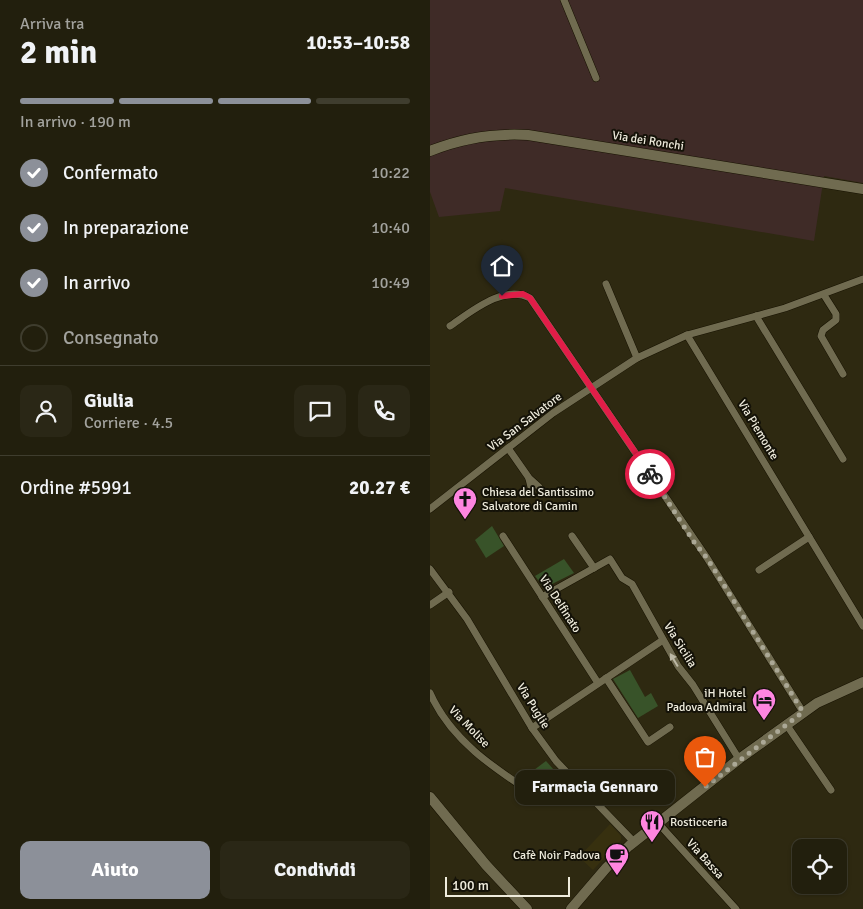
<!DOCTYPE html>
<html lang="it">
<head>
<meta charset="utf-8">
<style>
  body { margin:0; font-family:Signika,sans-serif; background:#2a2716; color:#f1f3f6; height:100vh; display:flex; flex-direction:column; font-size:19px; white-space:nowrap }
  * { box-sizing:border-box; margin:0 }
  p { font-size:16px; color:#a2a29d }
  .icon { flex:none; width:28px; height:28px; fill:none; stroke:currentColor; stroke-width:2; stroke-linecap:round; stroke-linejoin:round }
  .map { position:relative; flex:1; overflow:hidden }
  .drawer { display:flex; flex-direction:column; background:#221f0d; width:430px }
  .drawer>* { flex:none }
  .fabs { position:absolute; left:362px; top:839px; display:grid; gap:10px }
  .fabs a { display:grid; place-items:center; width:55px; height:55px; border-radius:10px; background:#221f0d; box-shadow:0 1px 4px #0004,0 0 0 1px #3f3d2e; font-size:25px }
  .scale { position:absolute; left:15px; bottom:12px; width:125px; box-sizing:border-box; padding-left:5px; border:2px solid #efecdd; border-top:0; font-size:14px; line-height:18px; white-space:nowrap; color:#efecdd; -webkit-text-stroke:4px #141208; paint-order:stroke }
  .pin { position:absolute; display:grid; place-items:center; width:42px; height:42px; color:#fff; margin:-51px -21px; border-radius:50% 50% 50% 0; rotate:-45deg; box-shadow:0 0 5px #0007 }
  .pin .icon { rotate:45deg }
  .courier { position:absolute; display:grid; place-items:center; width:50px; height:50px; margin:-25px; border:4px solid #e11d48; border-radius:50%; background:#fff; color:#222; box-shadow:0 1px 6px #0007 }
  .bubble { position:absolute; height:35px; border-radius:10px; background:#221f0d; box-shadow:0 1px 4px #0004,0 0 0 1px #3f3d2e; font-size:16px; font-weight:800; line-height:35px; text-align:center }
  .headline em { font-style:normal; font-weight:800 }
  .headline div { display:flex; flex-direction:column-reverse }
  .headline { display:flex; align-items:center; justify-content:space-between; height:85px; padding:0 20px }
  h1 { font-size:32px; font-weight:800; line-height:38px }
  .bar { display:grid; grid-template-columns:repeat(4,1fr); gap:8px 5px; align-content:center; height:60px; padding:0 20px }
  .bar i { height:6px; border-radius:4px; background:#3f3d2e }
  .bar .on { background:#8c9099 }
  .bar p { grid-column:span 4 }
  .line { display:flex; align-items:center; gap:12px; padding:0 20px; border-top:1px solid #3f3d2e }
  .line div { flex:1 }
  .round { display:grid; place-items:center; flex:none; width:52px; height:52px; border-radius:10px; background:#2a2716 }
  ol { padding:0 20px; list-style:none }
  li { display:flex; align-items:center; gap:15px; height:55px }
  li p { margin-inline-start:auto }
  li .icon { padding:5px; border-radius:50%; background:#8c9099; color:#fff; stroke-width:4 }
  li:last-child { color:#a2a29d }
  li i { width:28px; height:28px; border:2px solid #3f3d2e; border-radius:50% }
  .primary-button { display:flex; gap:10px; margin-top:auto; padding:10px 20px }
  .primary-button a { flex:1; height:58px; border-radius:10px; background:#8c9099; color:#fff; font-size:20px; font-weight:800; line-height:58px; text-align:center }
  .primary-button a+a { background:#2a2716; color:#f1f3f6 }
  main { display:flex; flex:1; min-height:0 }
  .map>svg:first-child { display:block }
  .built { fill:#37300f }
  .industrial { fill:#3f2b27 }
  .green { fill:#385329 }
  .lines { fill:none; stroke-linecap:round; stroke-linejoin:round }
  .street-casing { stroke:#171200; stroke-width:8 }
  .secondary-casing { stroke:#171200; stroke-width:11 }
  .street { stroke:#706b50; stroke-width:7 }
  .secondary { stroke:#706b50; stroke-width:10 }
  .oneway { fill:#bcb8a5 }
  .done { stroke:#aba896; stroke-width:5; stroke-dasharray:0 9 }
  .route { stroke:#e11d48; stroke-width:6 }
  .labels { text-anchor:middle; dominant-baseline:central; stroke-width:4; stroke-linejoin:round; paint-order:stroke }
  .street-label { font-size:12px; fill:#efecdd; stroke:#141208 }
  .poi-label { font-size:12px; fill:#efecdd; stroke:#141208; text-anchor:start }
</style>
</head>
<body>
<main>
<section class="drawer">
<div class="headline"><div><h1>2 min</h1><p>Arriva tra</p></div><em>10:53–10:58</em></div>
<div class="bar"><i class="on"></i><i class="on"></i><i class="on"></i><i></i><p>In arrivo · 190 m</p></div>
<ol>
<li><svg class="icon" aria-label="check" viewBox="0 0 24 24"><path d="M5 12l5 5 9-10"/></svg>Confermato<p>10:22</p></li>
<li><svg class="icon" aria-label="check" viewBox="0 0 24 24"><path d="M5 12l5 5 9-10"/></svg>In preparazione<p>10:40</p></li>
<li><svg class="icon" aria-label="check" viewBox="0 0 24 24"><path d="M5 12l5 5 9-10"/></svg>In arrivo<p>10:49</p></li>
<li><i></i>Consegnato</li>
</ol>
<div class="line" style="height:90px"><a class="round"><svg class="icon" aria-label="person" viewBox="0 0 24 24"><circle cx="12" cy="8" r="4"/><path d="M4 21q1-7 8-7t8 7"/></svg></a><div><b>Giulia</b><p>Corriere · 4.5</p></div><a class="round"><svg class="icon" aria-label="chat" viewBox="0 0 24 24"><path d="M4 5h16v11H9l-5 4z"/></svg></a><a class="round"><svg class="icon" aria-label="phone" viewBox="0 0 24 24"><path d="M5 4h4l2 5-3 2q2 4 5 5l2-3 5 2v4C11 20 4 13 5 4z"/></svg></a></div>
<div class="line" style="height:65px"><div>Ordine #5991</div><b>20.27 €</b></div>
<div class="primary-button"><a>Aiuto</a><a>Condividi</a></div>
</section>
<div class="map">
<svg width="433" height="909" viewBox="0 0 433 909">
  <rect width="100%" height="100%" fill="#2e2911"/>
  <path class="built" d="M180 824 191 836V840L163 870 149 857Z"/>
  <path class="industrial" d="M0 0H433V183L394 176 384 241 75 188 70 211 9 217 0 192Z"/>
  <g class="green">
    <path d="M62 526 74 546 56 558 45 540Z"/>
    <path d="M134 559 144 573 114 588 105 576Z"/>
    <path d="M200 670 215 697 221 693 228 706 208 718 183 679Z"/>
    <path d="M116 761 132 779 112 794 92 779Z"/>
  </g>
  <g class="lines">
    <g class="street-casing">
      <g id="street">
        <path d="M134 0 166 78"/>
        <path d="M176 284 207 358"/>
        <path d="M394 295 406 314V320L393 330 391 336 413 374"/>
        <path d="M326 316 413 459"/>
        <path d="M20 326C42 311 74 284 100 298L277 558 373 712"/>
        <path d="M257 335 433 626"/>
        <path d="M78 448 99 478 109 487"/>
        <path d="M99 479 102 491"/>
        <path d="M0 509 123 413 207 358 257 335 355 308 433 279"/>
        <path d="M73 536 168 683"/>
        <path d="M142 536 164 568"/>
        <path d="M0 569 37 619 102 728 126 761 204 842"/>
        <path d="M329 570 379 537"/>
        <path d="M112 597 180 559 192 578 202 584 248 666 263 685 309 759"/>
        <path d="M0 605 19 592"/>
        <path d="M176 678 218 742 240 727"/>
        <path d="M0 693C22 743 70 772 114 801L141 778"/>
        <path d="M356 724 401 790"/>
        <path d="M102 728 233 640"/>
        <path d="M228 823 306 909"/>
      </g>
    </g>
    <g class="secondary-casing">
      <g id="secondary">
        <path d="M0 151C32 138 63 133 98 135L433 189"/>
        <path d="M0 797 56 865 97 909"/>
        <path d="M141 909 177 867 199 846 309 759 387 703 433 682"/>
      </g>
    </g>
    <use href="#street" class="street"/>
    <use href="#secondary" class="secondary"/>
  </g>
  <defs><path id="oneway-solid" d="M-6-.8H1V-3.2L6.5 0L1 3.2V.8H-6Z" transform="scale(1.25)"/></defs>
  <use class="oneway" href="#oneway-solid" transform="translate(244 660) rotate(-121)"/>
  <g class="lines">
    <path class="done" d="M220 474 264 542 277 558 373 712 275 787"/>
    <path class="route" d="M72 296 93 294 100 298 220 474"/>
  </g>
  <defs>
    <g id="church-pin" transform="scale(1.25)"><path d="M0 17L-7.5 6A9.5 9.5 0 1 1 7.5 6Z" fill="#fe85e0" stroke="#141208"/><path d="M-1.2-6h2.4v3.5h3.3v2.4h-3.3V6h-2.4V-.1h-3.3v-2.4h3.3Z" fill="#111"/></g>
    <g id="hotel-pin" transform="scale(1.25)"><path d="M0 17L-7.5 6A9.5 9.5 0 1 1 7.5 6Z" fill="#fe85e0" stroke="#141208"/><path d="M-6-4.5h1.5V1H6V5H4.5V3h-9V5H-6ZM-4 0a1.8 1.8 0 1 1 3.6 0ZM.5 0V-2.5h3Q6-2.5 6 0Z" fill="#111"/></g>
    <g id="restaurant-pin" transform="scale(1.25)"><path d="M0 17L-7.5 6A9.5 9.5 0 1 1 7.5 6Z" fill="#fe85e0" stroke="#141208"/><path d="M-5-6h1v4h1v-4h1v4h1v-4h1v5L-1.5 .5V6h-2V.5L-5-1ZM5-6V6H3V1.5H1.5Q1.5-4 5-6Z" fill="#111"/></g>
    <g id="cafe-pin" transform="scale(1.25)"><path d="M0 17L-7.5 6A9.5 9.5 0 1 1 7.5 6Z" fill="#fe85e0" stroke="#141208"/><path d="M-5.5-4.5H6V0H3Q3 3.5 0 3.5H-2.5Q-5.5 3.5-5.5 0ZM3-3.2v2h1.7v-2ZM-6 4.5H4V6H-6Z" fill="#111"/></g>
  </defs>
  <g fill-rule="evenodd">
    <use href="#church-pin" x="35" y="499"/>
    <use href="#hotel-pin" x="334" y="700"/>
    <use href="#restaurant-pin" x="222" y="822"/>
    <use href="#cafe-pin" x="187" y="855"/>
  </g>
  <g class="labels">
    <g class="street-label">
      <text transform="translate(218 141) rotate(9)">Via dei Ronchi</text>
      <text transform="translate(95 422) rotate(-37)">Via San Salvatore</text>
      <text transform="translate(328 430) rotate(59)">Via Piemonte</text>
      <text transform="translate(130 604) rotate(57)">Via Delfinato</text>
      <text transform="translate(250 645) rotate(58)">Via Sicilia</text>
      <text transform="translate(103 706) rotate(58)">Via Puglie</text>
      <text transform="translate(39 727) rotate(46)">Via Molise</text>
      <text transform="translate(275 859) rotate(48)">Via Bassa</text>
    </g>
    <g class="poi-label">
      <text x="52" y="492">Chiesa del Santissimo<tspan x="52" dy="14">Salvatore di Camin</tspan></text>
      <text x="316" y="693" text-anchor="end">iH Hotel<tspan x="316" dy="14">Padova Admiral</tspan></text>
      <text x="240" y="822">Rosticceria</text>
      <text x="170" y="855" text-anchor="end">Cafè Noir Padova</text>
    </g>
  </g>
</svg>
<div class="fabs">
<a><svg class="icon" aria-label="locate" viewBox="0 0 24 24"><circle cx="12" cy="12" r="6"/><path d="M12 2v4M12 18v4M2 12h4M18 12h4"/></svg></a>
</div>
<div class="scale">100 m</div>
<div class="pin" style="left:275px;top:787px;background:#ea580c"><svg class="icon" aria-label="bag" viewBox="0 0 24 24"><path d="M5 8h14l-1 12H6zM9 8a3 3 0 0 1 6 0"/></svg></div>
<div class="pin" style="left:72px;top:296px;background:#1f2937"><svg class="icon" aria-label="home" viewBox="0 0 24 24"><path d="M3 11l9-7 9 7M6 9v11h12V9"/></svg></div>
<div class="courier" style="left:220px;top:474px"><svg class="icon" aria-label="bike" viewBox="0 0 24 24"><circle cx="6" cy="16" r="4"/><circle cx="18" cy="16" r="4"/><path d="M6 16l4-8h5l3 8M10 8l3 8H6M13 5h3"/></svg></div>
<div class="bubble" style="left:85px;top:770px;width:160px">Farmacia Gennaro</div>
</div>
</main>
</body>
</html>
